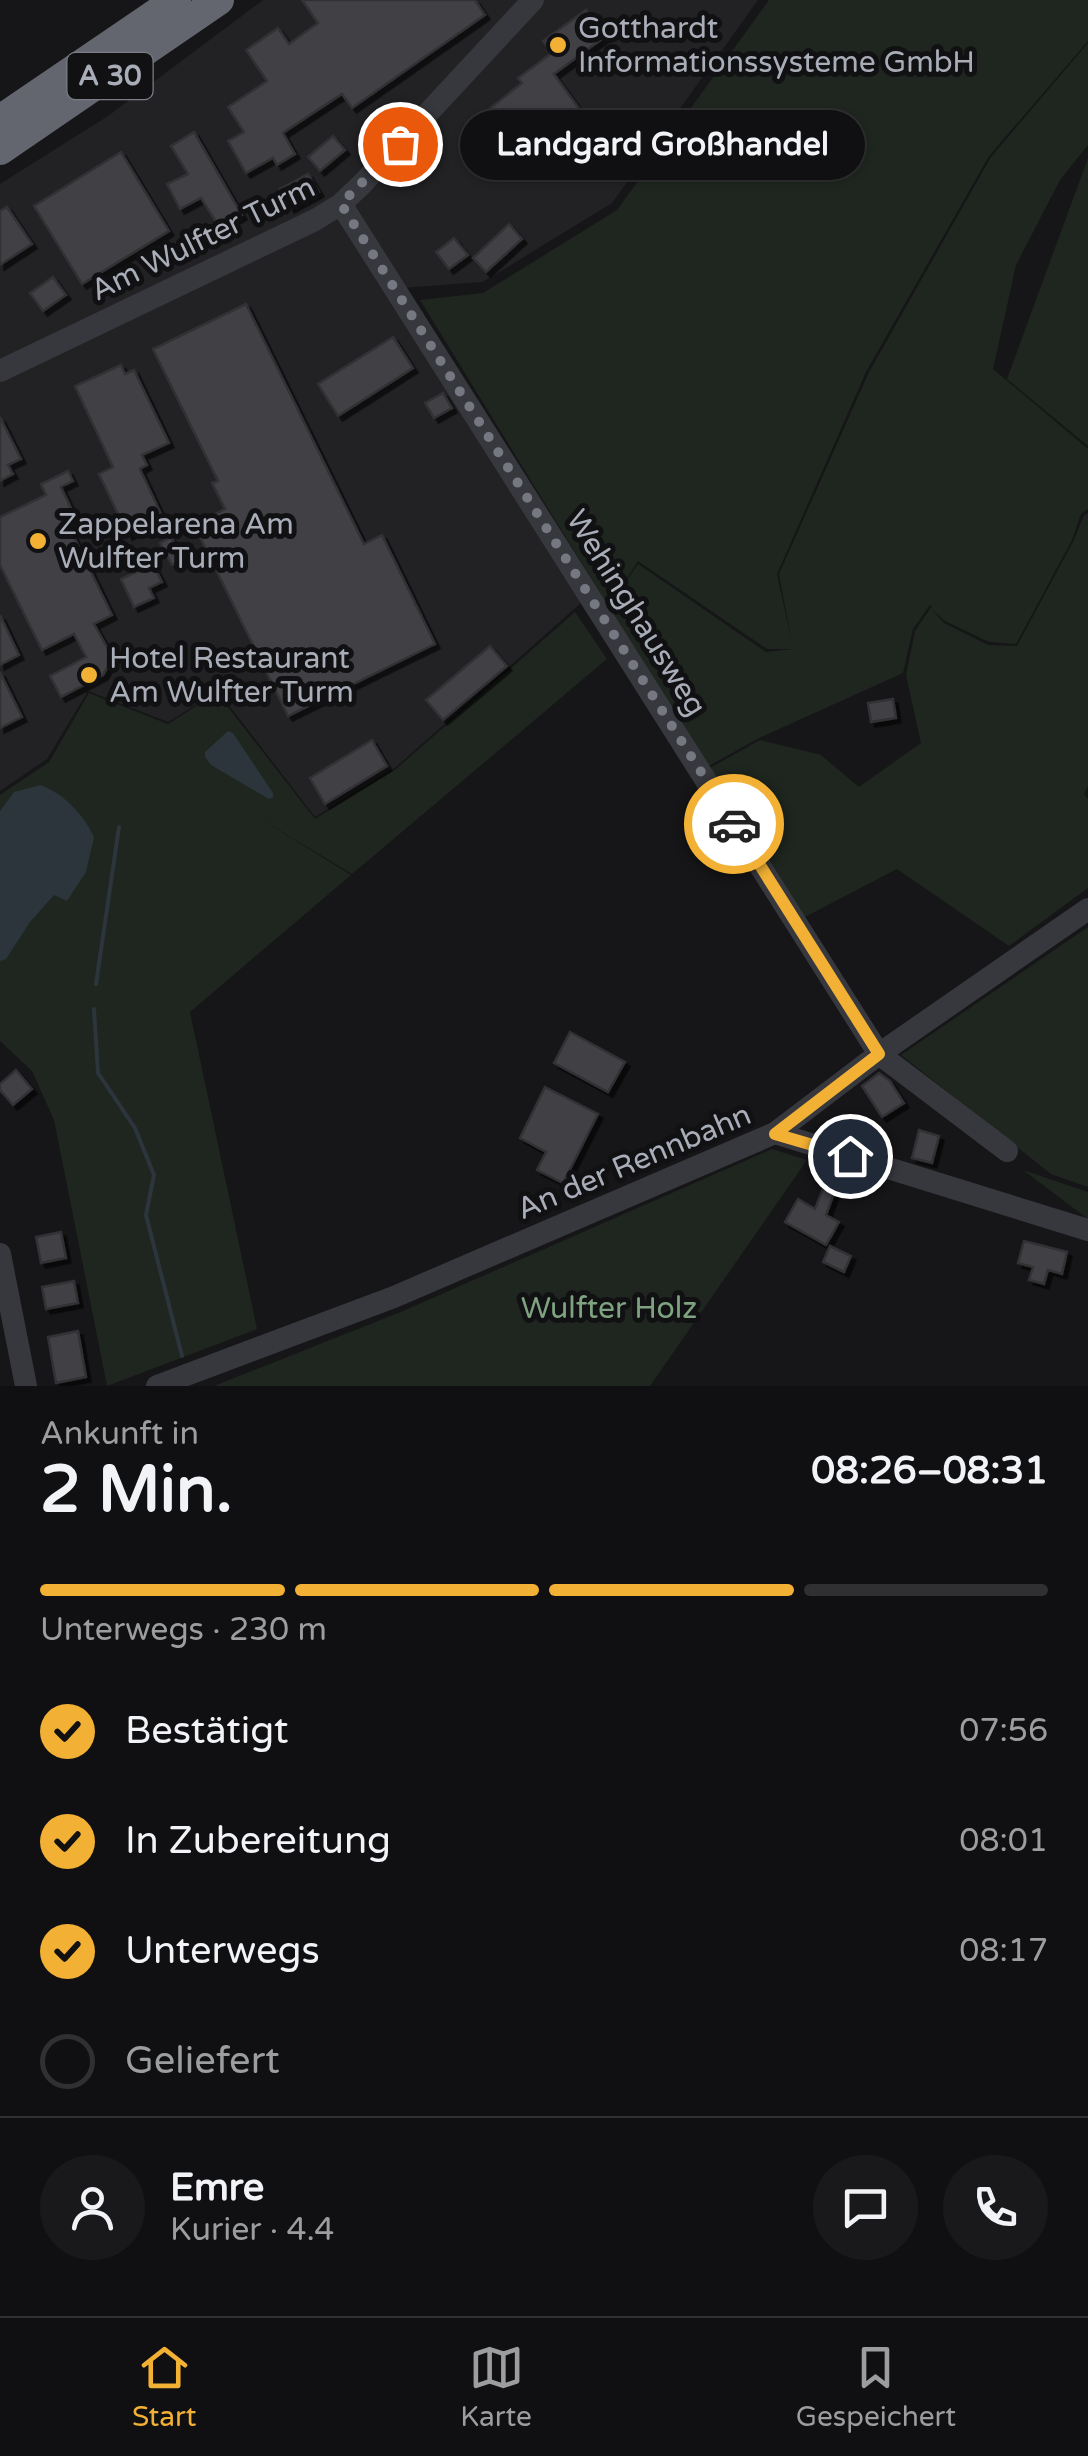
<!DOCTYPE html>
<html lang="de">
<head>
<meta charset="utf-8">
<style>
  body { margin:0; font-family:"Varela Round",sans-serif; background:#19191b; color:#f1f3f6; height:100vh; display:flex; flex-direction:column; font-size:38px; white-space:nowrap }
  * { box-sizing:border-box; margin:0 }
  p { font-size:32px; color:#9c9d9f }
  .icon { flex:none; width:55px; height:55px; fill:none; stroke:currentColor; stroke-width:2; stroke-linecap:round; stroke-linejoin:round }
  .map { position:relative; height:1386px; overflow:hidden }
  .details { display:flex; flex-direction:column; background:#101012; flex:1 }
  .details>* { flex:none }
  .pin { position:absolute; display:grid; place-items:center; width:85px; height:85px; color:#fff; margin:-42px; border:5px solid #fff; border-radius:50%; box-shadow:0 2px 10px #0007 }
  .courier { position:absolute; display:grid; place-items:center; width:100px; height:100px; margin:-50px; border:8px solid #f2b134; border-radius:50%; background:#fff; color:#222; box-shadow:0 2px 12px #0007 }
  .bubble { position:absolute; height:70px; border-radius:35px; background:#101012; box-shadow:0 2px 8px #0004,0 0 0 2px #303032; font-size:32px; font-weight:700; line-height:70px; text-align:center }
  .overview em { font-style:normal; font-weight:700 }
  .overview div { display:flex; flex-direction:column-reverse }
  .overview { display:flex; align-items:center; justify-content:space-between; height:170px; padding:0 40px }
  h1 { font-size:65px; font-weight:700; line-height:75px }
  .bar { display:grid; grid-template-columns:repeat(4,1fr); gap:15px 10px; align-content:center; height:120px; padding:0 40px }
  .bar i { height:12px; border-radius:8px; background:#303032 }
  .bar .on { background:#f2b134 }
  .bar p { grid-column:span 4 }
  .line { display:flex; align-items:center; gap:25px; padding:0 40px; border-top:2px solid #303032 }
  .line div { flex:1 }
  .round { display:grid; place-items:center; flex:none; width:105px; height:105px; border-radius:52px; background:#19191b }
  ol { padding:0 40px; list-style:none }
  li { display:flex; align-items:center; gap:30px; height:110px }
  li p { margin-inline-start:auto }
  li .icon { padding:10px; border-radius:50%; background:#f2b134; color:#111; stroke-width:4 }
  li:last-child { color:#9c9d9f }
  li i { width:55px; height:55px; border:5px solid #303032; border-radius:50% }
  .tabs { display:flex; justify-content:space-around; align-items:center; height:140px; border-top:2px solid #303032; background:#101012; font-size:28px; color:#9c9d9f }
  .tabs a { display:grid; justify-items:center; gap:5px }
  .tabs .on { color:#f2b134 }
  .map>svg:first-child { display:block }
  .built { fill:#222225 }
  .green { fill:#1e261f; fill-rule:evenodd }
  .water { fill:#2c353c }
  .lines { fill:none; stroke-linecap:round; stroke-linejoin:round }
  .stream { stroke:#2c353c; stroke-width:4 }
  .building { fill:#404145; stroke:#303034; stroke-width:2.5; filter:url(#shadow) }
  .minor { stroke:#37383d; stroke-width:22 }
  .highway { stroke:#63666e; stroke-width:30 }
  .done { stroke:#757880; stroke-width:10; stroke-dasharray:0 18 }
  .route { stroke:#f2b134; stroke-width:12 }
  .poi-dot { fill:#f2b134; stroke:#111113; stroke-width:4 }
  .labels { text-anchor:middle; dominant-baseline:central; stroke-width:10; stroke-linejoin:round; paint-order:stroke }
  .shield { fill:#111113; stroke:#7b7e86; stroke-width:2.5 }
  .shield-label { font-size:28px; font-weight:bold; fill:#a8adb8 }
  .poi-label { font-size:30px; fill:#a8adb8; stroke:#111113; text-anchor:start }
  .street-label { font-size:30px; fill:#a8adb8; stroke:#111113 }
  .park-label { font-size:30px; fill:#7fa381; stroke:#111113 }
</style>
</head>
<body>
<div class="map">
<svg width="1088" height="1386" viewBox="0 0 1088 1386">
  <defs>
    <filter id="shadow"><feDropShadow dx="4.5" dy="4.5" stdDeviation="0" flood-color="#0009"/></filter>
  </defs>
  <rect width="100%" height="100%" fill="#161618"/>
  <path class="built" d="M263 0H758L612 203 483 282 387 289 582 602 396 767 315 817 218 691 168 722 88 691 47 759 0 791V184L108 116Z"/>
  <g class="green">
    <path d="M769 0H1088V41L989 156 866 372 777 574 792 644 779 574 869 372 991 157 1088 43V145L1060 180 1016 265 993 369 1088 449V509L1081 514 1072 540 1016 644 989 642 945 621 932 609 944 623 988 645 1017 646 1074 540 1084 515 1088 513V786L1084 794 1088 799V888L1009 946 897 869 801 919 708 769 760 740 821 755 859 787 921 743 906 675 915 631 932 606 930 605 913 629 903 673 759 738 707 767 420 300 483 293 617 210ZM638 561 767 649H793L766 652 638 564 611 604Z"/>
    <path d="M1088 158V446L1007 379Z"/>
    <path d="M575 612 607 659 352 874 259 818 351 875 190 1012 257 1329 107 1386 54 1120 32 1071 0 1041V795L49 762 89 693 168 724 217 693 315 819 396 769Z"/>
    <path d="M1088 927V1187L1051 1174 901 1055Z"/>
    <path d="M772 1149 807 1160 650 1386H214L403 1311Z"/>
    <path d="M1023 1170 1088 1192V1219Z"/>
  </g>
  <g class="water">
    <path d="M228 731 233 733 273 793V797L269 799 211 765 205 757V752Z"/>
    <path d="M41 785C65 795 83 814 94 837L86 872 67 901 54 895 30 922 6 959 0 961V811L14 792Z"/>
  </g>
  <g class="lines">
    <g class="stream">
      <path d="M96 984 119 827"/>
      <path d="M94 1009 98 1073 135 1128 154 1175 146 1215 182 1356"/>
    </g>
  </g>
  <g class="building">
    <path d="M302 0H475L485 15 352 108 342 94 283 133 295 154 277 165 273 158 246 173 228 141 244 132 228 107 267 81 246 50 278 28 289 44 318 23Z"/>
    <path d="M586 10 606 36 554 74 607 147 582 165 561 136 520 169 479 117 522 83 518 78 552 53 543 41Z"/>
    <path d="M194 132 242 215 220 228 201 198 180 209 167 184 188 174 171 146Z"/>
    <path d="M333 136 345 150 320 171 308 157Z"/>
    <path d="M121 152 169 231 82 284 34 206Z"/>
    <path d="M308 174 319 192 290 208 280 189Z"/>
    <path d="M7 207 32 244 0 265V211Z"/>
    <path d="M509 224 522 239 486 272 473 258Z"/>
    <path d="M454 238 468 255 449 269 436 252Z"/>
    <path d="M53 277 66 295 43 311 30 293Z"/>
    <path d="M246 304 364 544 382 535 435 644 288 716 194 525 225 509 212 483 218 481 153 349Z"/>
    <path d="M393 337 413 368 338 416 318 384Z"/>
    <path d="M121 365 125 374 134 370 169 443 142 455 147 465 140 469 163 518 128 535 99 474 113 467 75 386Z"/>
    <path d="M443 393 452 408 434 418 425 403Z"/>
    <path d="M0 417 21 459 8 465 13 474 0 481Z"/>
    <path d="M68 471 73 481 61 487 71 508 62 512 112 615 94 624 113 658 103 675 61 697 50 676 86 657 74 634 42 650 0 565V517L46 495 41 484Z"/>
    <path d="M171 537 183 560 172 565 160 543Z"/>
    <path d="M153 564 162 582 149 588 154 598 134 607 121 579Z"/>
    <path d="M0 615 19 655 0 665Z"/>
    <path d="M490 646 507 666 443 720 426 700Z"/>
    <path d="M0 672 22 717 0 728Z"/>
    <path d="M893 699 896 718 871 722 868 703Z"/>
    <path d="M372 740 387 766 325 804 310 778Z"/>
    <path d="M570 1032 625 1062 608 1092 554 1063Z"/>
    <path d="M16 1070 32 1089 13 1105 0 1090V1084Z"/>
    <path d="M879 1073 890 1081 904 1103 882 1117 862 1086Z"/>
    <path d="M545 1087 598 1114 563 1183 537 1170 546 1152 520 1138Z"/>
    <path d="M840 1117 868 1124 863 1145 835 1136Z"/>
    <path d="M919 1130 939 1136 932 1163 912 1158Z"/>
    <path d="M827 1179 838 1183 826 1215 839 1222 826 1245 785 1222 798 1199 815 1209Z"/>
    <path d="M61 1232 66 1258 41 1263 36 1237Z"/>
    <path d="M1024 1241 1067 1252 1062 1274 1048 1270 1044 1284 1029 1280 1033 1267 1018 1263Z"/>
    <path d="M830 1246 851 1256 844 1272 823 1262Z"/>
    <path d="M74 1281 78 1303 46 1309 42 1287Z"/>
    <path d="M78 1331 86 1377 56 1383 48 1337Z"/>
  </g>
  <g class="lines">
    <g class="minor">
      <path d="M341 204 879 1054 1007 1151"/>
      <path d="M0 371 315 220 341 204 362 184 533 0"/>
      <path d="M775 1133 1088 1230"/>
      <path d="M0 1254 26 1386"/>
      <path d="M157 1386 394 1297 775 1133 879 1054 1088 909"/>
    </g>
    <g class="highway">
      <path d="M0 120 176 0"/>
      <path d="M0 150 219 0"/>
    </g>
  </g>
  <g class="lines">
    <path class="done" d="M400 144 341 204 734 824"/>
    <path class="route" d="M734 824 879 1054 775 1134 850 1156"/>
  </g>
  <g class="poi-dot">
    <circle cx="558" cy="45" r="10"/>
    <circle cx="38" cy="541" r="10"/>
    <circle cx="89" cy="675" r="10"/>
  </g>
  <g class="labels">
    <rect class="shield" x="67.5" y="53" width="85" height="46" rx="8"/>
    <g class="shield-label">
      <text x="110" y="76">A 30</text>
    </g>
    <g class="poi-label">
      <text x="578" y="28">Gotthardt<tspan x="578" dy="34">Informationssysteme GmbH</tspan></text>
      <text x="58" y="524">Zappelarena Am<tspan x="58" dy="34">Wulfter Turm</tspan></text>
      <text x="109" y="658">Hotel Restaurant<tspan x="109" dy="34">Am Wulfter Turm</tspan></text>
    </g>
    <g class="street-label">
      <text transform="translate(203 239) rotate(-26)">Am Wulfter Turm</text>
      <text transform="translate(636 613) rotate(58)">Wehinghausweg</text>
      <text transform="translate(634 1162) rotate(-23)">An der Rennbahn</text>
    </g>
    <g class="park-label">
      <text x="609" y="1308">Wulfter Holz</text>
    </g>
  </g>
</svg>
<div class="pin" style="left:400px;top:144px;background:#ea580c"><svg class="icon" aria-label="bag" viewBox="0 0 24 24"><path d="M5 8h14l-1 12H6zM9 8a3 3 0 0 1 6 0"/></svg></div>
<div class="pin" style="left:850px;top:1156px;background:#1f2937"><svg class="icon" aria-label="home" viewBox="0 0 24 24"><path d="M3 11l9-7 9 7M6 9v11h12V9"/></svg></div>
<div class="courier" style="left:734px;top:824px"><svg class="icon" aria-label="car" viewBox="0 0 24 24"><path d="M5 17H2v-5l4-1 3-4h7l3 4 3 1v5h-3M9 17h6M6 11h13"/><circle cx="7" cy="17" r="2"/><circle cx="17" cy="17" r="2"/></svg></div>
<div class="bubble" style="left:460px;top:110px;width:405px">Landgard Großhandel</div>
</div>
<section class="details">
<div class="overview"><div><h1>2 Min.</h1><p>Ankunft in</p></div><em>08:26–08:31</em></div>
<div class="bar"><i class="on"></i><i class="on"></i><i class="on"></i><i></i><p>Unterwegs · 230 m</p></div>
<ol>
<li><svg class="icon" aria-label="check" viewBox="0 0 24 24"><path d="M5 12l5 5 9-10"/></svg>Bestätigt<p>07:56</p></li>
<li><svg class="icon" aria-label="check" viewBox="0 0 24 24"><path d="M5 12l5 5 9-10"/></svg>In Zubereitung<p>08:01</p></li>
<li><svg class="icon" aria-label="check" viewBox="0 0 24 24"><path d="M5 12l5 5 9-10"/></svg>Unterwegs<p>08:17</p></li>
<li><i></i>Geliefert</li>
</ol>
<div class="line" style="height:180px"><a class="round"><svg class="icon" aria-label="person" viewBox="0 0 24 24"><circle cx="12" cy="8" r="4"/><path d="M4 21q1-7 8-7t8 7"/></svg></a><div><b>Emre</b><p>Kurier · 4.4</p></div><a class="round"><svg class="icon" aria-label="chat" viewBox="0 0 24 24"><path d="M4 5h16v11H9l-5 4z"/></svg></a><a class="round"><svg class="icon" aria-label="phone" viewBox="0 0 24 24"><path d="M5 4h4l2 5-3 2q2 4 5 5l2-3 5 2v4C11 20 4 13 5 4z"/></svg></a></div>
</section>
<nav class="tabs">
<a class="on"><svg class="icon" aria-label="home" viewBox="0 0 24 24"><path d="M3 11l9-7 9 7M6 9v11h12V9"/></svg>Start</a>
<a><svg class="icon" aria-label="map" viewBox="0 0 24 24"><path d="M3 6l6-2 6 2 6-2v14l-6 2-6-2-6 2zM9 4v14M15 6v14"/></svg>Karte</a>
<a><svg class="icon" aria-label="saved" viewBox="0 0 24 24"><path d="M7 4h10v16l-5-4-5 4z"/></svg>Gespeichert</a>
</nav>
</body>
</html>
